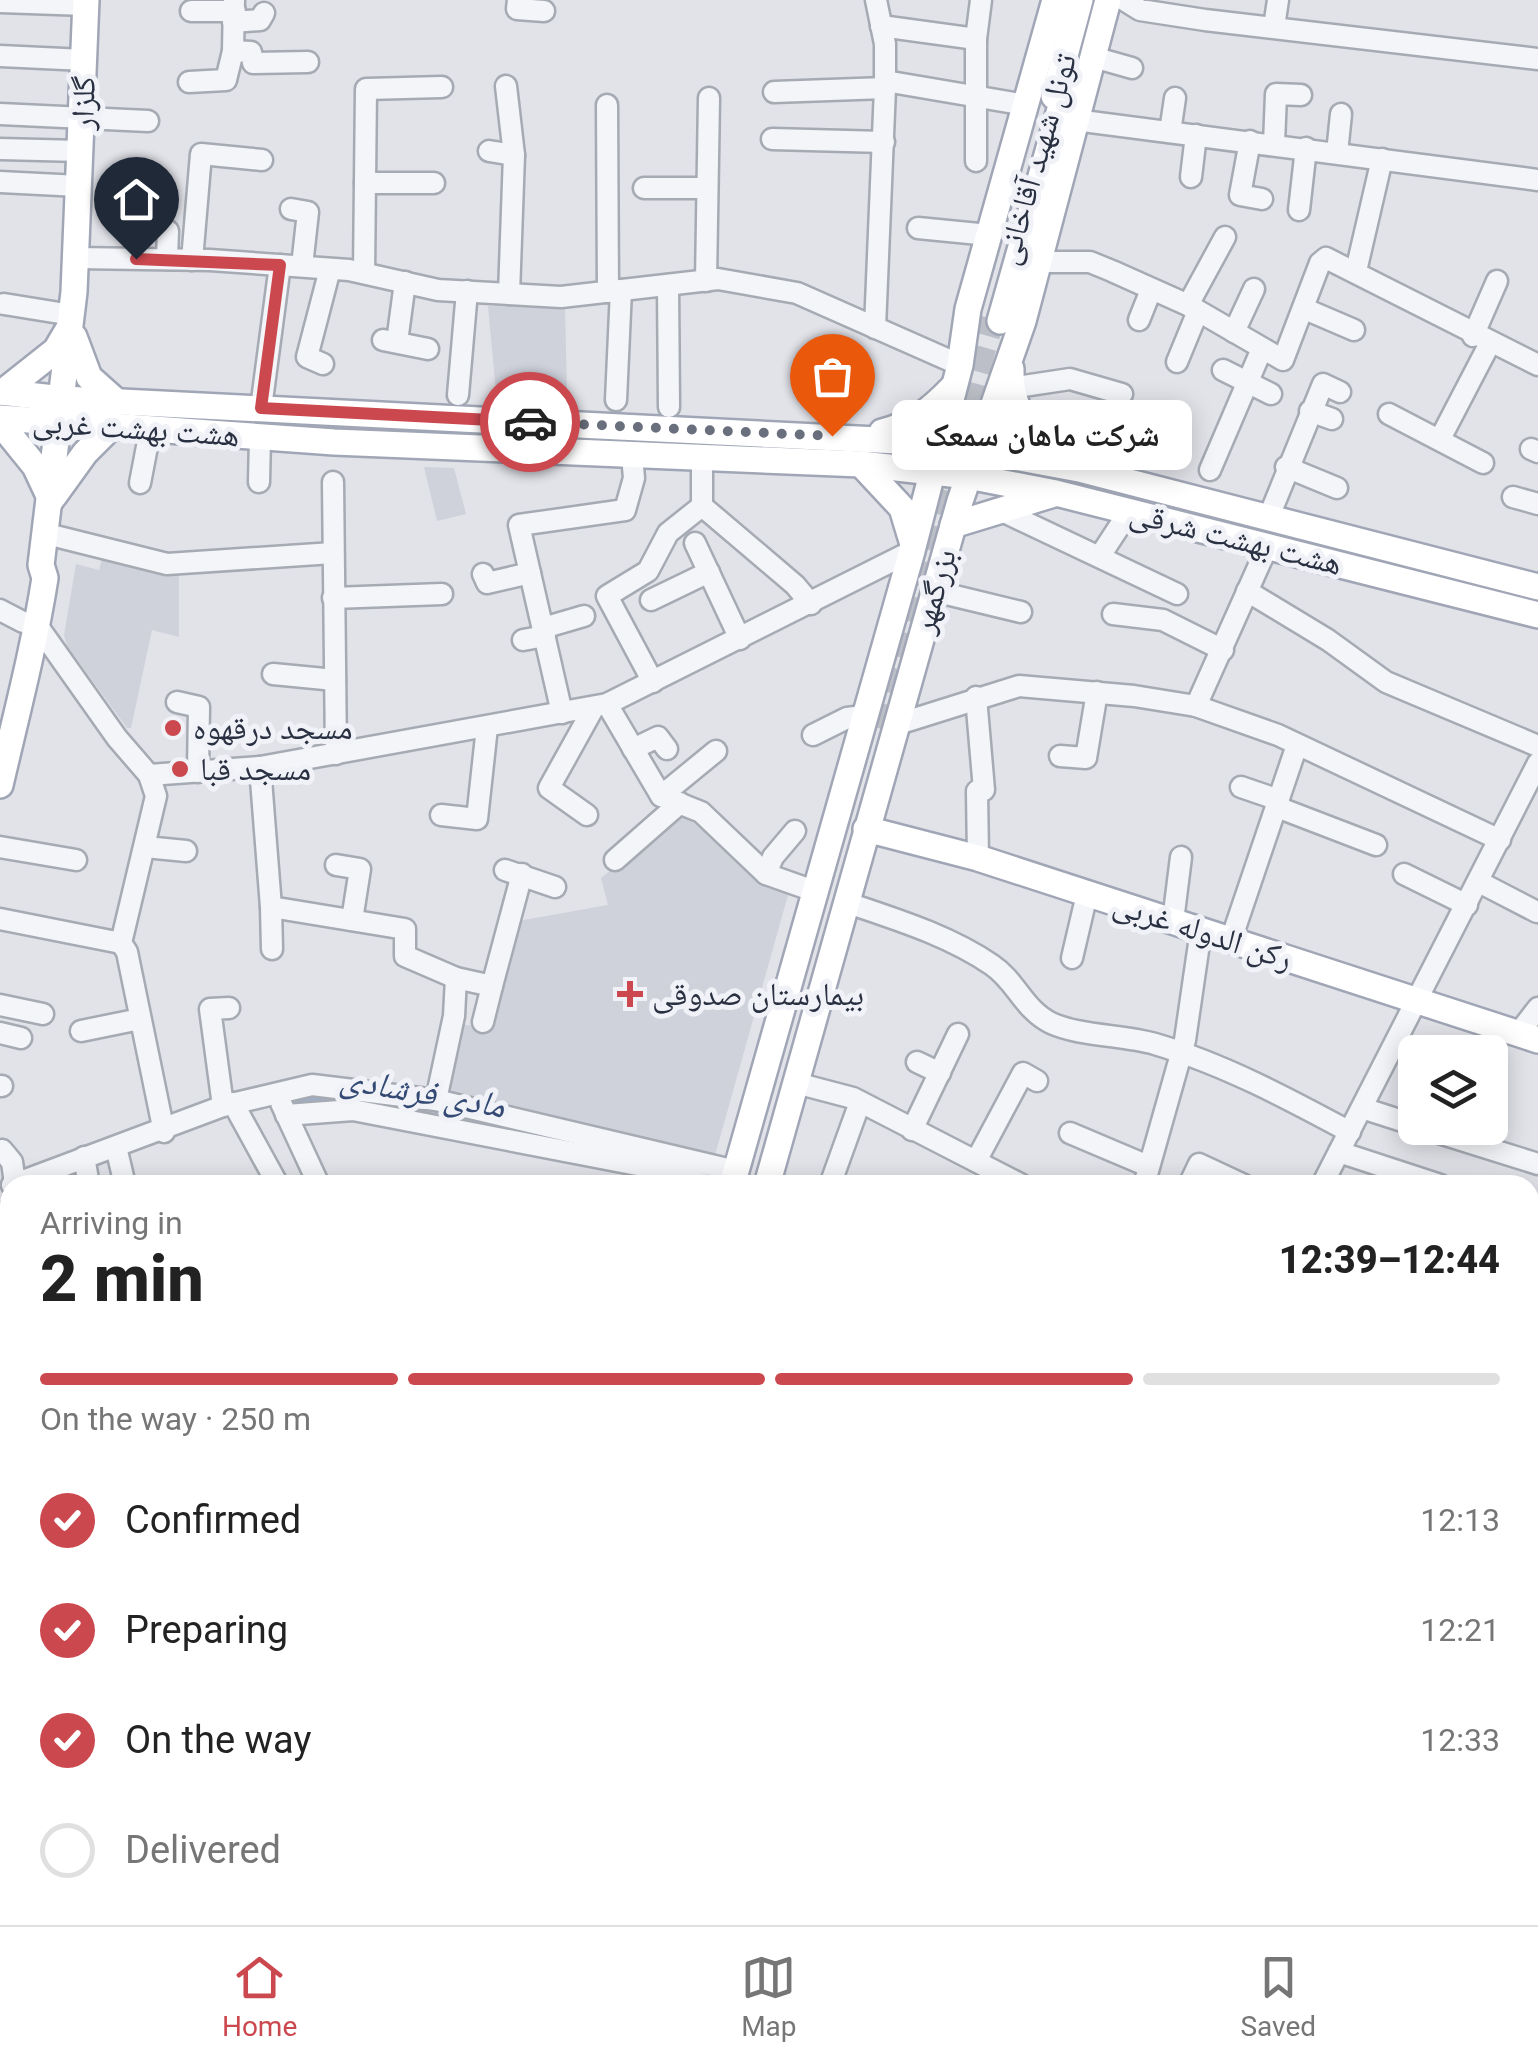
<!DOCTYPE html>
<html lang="en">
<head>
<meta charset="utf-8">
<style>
  body { margin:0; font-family:Roboto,"Noto Naskh Arabic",sans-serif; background:#f2f2f2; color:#222; height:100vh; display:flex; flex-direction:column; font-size:38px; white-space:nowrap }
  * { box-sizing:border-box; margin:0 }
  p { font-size:32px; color:#767676 }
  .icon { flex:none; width:55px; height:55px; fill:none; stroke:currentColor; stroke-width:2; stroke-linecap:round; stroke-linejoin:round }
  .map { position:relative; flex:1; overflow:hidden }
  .sheet { position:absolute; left:0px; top:1175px; width:1540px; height:750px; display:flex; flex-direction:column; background:#fff; border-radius:30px 30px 0 0; box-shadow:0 5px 25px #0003 }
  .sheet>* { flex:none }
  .buttons { position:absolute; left:1398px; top:1035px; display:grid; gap:20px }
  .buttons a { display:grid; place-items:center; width:110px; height:110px; border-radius:15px; background:#fff; box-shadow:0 5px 25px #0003; font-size:50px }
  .pin { position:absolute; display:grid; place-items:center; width:85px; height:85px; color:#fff; margin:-102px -42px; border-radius:50% 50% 50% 0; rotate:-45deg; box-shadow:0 0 10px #0007 }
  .pin .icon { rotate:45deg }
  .courier { position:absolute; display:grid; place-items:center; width:100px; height:100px; margin:-50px; border:8px solid #cc484f; border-radius:50%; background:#fff; color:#222; box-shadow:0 2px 12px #0007 }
  .bubble { position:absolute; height:70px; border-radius:15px; background:#fff; box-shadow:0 5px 25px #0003; font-size:32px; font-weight:800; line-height:70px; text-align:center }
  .headline em { font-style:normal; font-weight:800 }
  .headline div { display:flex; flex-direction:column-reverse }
  .headline { display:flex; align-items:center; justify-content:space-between; height:170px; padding:0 40px }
  h1 { font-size:65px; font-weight:800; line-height:75px }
  .bar { display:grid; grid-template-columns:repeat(4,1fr); gap:15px 10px; align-content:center; height:120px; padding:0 40px }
  .bar i { height:12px; border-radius:8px; background:#e0e0e0 }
  .bar .active { background:#cc484f }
  .bar p { grid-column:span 4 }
  ol { padding:0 40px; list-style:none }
  li { display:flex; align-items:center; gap:30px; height:110px }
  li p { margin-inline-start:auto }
  li .icon { padding:10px; border-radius:50%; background:#cc484f; color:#fff; stroke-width:4 }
  li:last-child { color:#767676 }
  li i { width:55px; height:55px; border:5px solid #e0e0e0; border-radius:50% }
  .dock { display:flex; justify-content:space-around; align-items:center; height:140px; border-top:2px solid #e0e0e0; background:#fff; font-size:28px; color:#767676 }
  .dock a { display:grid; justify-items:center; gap:5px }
  .dock .active { color:#cc484f }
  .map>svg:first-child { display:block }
  .built { fill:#cfd2db }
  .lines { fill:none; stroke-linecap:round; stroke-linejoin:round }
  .stream { stroke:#9daec9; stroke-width:5 }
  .major-tunnel { stroke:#bcbfc7; stroke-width:25; stroke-dasharray:25 12; stroke-linecap:butt }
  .minor-casing { stroke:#a6aab3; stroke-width:25 }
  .major-casing { stroke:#a0a6b5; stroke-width:30 }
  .minor { stroke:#f3f5f8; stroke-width:20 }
  .major { stroke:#fff; stroke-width:25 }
  .done { stroke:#696f7c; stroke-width:10; stroke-dasharray:0 18 }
  .route { stroke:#cc484f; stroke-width:12 }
  .poi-dot { fill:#cc484f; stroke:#f0f2f7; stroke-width:4 }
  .labels { text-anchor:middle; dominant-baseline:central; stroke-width:10; stroke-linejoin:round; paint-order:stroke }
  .street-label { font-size:32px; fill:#293041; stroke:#f0f2f7 }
  .poi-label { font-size:32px; fill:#293041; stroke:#f0f2f7; text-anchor:start }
  .water-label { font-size:35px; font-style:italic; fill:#344a74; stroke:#f0f2f7 }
</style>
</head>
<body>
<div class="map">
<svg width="1538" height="1925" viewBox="0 0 1538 1925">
  <rect width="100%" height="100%" fill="#e1e3e9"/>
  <g class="built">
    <path d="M488 306 565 307 567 396 496 392Z"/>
    <path d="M424 467 454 468 466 514 437 521Z"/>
    <path d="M103 555 179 574V637L152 630 131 728H127L67 646 64 635 76 564 99 570Z"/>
    <path d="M681 813 788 895 714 1159 447 1095 461 1024 488 1028 518 921 608 905 601 878Z"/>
  </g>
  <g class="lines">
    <g class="stream">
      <path d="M287 1101 331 1097 351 1101"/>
      <path d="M406 1110 493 1127"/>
      <path d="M0 1204 10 1198"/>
    </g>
    <path class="major-tunnel" d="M875 727 992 319"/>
    <g class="minor-casing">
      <g id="minor">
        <path d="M518 0 517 9 544 11"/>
        <path d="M1124 0 1140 10 1205 20 1538 59"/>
        <path d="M0 2 86 5"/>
        <path d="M191 11H235"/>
        <path d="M233 22 260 20 264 13"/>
        <path d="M881 26 976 39"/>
        <path d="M1274 27 1278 0"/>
        <path d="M233 51 251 52 253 63 308 62"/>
        <path d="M0 56 85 60"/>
        <path d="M1093 57 1132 68"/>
        <path d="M885 81 1026 105"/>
        <path d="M189 82 226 80 233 51 234 0"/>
        <path d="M506 86 514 155 509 294"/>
        <path d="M774 92 885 88"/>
        <path d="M607 105 608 292"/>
        <path d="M0 114 148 121"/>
        <path d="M1075 120 1538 180"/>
        <path d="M1170 132 1175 98"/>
        <path d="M772 139 884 142"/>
        <path d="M1250 141 1240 195 1262 199"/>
        <path d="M1274 144 1276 94 1301 95"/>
        <path d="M0 149 81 151"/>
        <path d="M489 151 514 155"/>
        <path d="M1337 153 1341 114"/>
        <path d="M976 161V39L981 0"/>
        <path d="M1191 177 1196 135"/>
        <path d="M0 182 79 186"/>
        <path d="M365 183H434"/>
        <path d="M644 188H707"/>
        <path d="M291 209 308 212 302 266"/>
        <path d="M1299 210 1306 148"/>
        <path d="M918 228 989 235"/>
        <path d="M76 258 210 260 349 270 438 290 561 297 718 279 797 293 960 365"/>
        <path d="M167 259 168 231"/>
        <path d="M192 260 201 154 262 160"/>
        <path d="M1036 262H1090L1112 271 1188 305 1283 360 1320 263 1326 258 1538 365"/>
        <path d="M1356 271 1382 159"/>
        <path d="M364 273 366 89 442 87"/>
        <path d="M706 281 709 98"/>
        <path d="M668 285 669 407"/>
        <path d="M4 304 72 315"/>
        <path d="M1188 305 1225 237"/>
        <path d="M1305 309 1354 330"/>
        <path d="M1139 320 1151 290"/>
        <path d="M875 328 885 88V44L876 0"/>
        <path d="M1234 332 1254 289"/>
        <path d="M1473 336 1497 281"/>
        <path d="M383 340 428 349"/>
        <path d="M397 342 405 282"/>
        <path d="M1177 362 1198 311"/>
        <path d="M323 364 307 357 330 269"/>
        <path d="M1223 370 1271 394"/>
        <path d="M1010 388 1070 379 1122 394"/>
        <path d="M458 395 467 291"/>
        <path d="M616 400 621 290"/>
        <path d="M261 408 280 265"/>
        <path d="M1310 411 1332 419"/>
        <path d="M1389 414 1483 463"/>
        <path d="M1440 439 1490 343"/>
        <path d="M1531 449 1538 452"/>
        <path d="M702 460V506L795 585 811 604"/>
        <path d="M1286 467 1337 488"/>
        <path d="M1210 470 1261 351"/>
        <path d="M1087 471 1124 428 1146 437"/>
        <path d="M259 482 260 438"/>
        <path d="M333 482 336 754"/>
        <path d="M140 483 150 431"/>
        <path d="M1513 497 1538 504"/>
        <path d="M1002 511 1177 594"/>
        <path d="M1268 519 1323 384 1340 392"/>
        <path d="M47 534 167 564 333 553"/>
        <path d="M695 543 740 639"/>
        <path d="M1100 556 1130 510"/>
        <path d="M483 574 487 583 530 573"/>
        <path d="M934 591 1021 612"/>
        <path d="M1247 591 1328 640 1386 682 1538 746"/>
        <path d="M333 598 442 594"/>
        <path d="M651 600 709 572"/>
        <path d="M0 610 23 622"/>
        <path d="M1113 614 1163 620 1223 650"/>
        <path d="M37 625 117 738 149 775 260 767 607 704 912 551"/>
        <path d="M543 628 584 616"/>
        <path d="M523 640 545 636"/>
        <path d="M273 674 335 680"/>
        <path d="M653 682 607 596 648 571 668 533 702 506"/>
        <path d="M976 697 984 790 977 791 978 858"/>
        <path d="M177 702 199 707 198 772"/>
        <path d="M607 704 661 796 701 812 766 874 814 891"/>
        <path d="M1196 706 1268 545"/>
        <path d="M562 713 519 525 625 510 634 478 632 456"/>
        <path d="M895 725 1019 686 1134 696 1196 706 1278 735 1500 840"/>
        <path d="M813 735 847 718 863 716"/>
        <path d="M633 749 658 737 667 749"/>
        <path d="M1060 756 1086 758 1097 692"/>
        <path d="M260 767 271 907 405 929V956L456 978 492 986 522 874"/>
        <path d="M149 775 156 796 121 943 127 952 164 1132"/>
        <path d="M1241 787 1279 800"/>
        <path d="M661 796 716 751"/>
        <path d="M1277 807 1376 845"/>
        <path d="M441 815 477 819 487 727"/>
        <path d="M587 815 549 788 594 707"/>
        <path d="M0 847 76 860"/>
        <path d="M145 847 186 851"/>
        <path d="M615 860 680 803"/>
        <path d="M336 865 360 869 352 920"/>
        <path d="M505 870 555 887"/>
        <path d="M766 874 773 857 795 831"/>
        <path d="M1404 874 1467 905"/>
        <path d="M1479 882 1537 912"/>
        <path d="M845 902C895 919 948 935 992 965 1016 981 1024 1010 1051 1023 1079 1036 1123 1035 1155 1044 1223 1064 1287 1098 1350 1132"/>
        <path d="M271 907 272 949"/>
        <path d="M0 919 121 943"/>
        <path d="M1173 921 1181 857"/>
        <path d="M1231 940 1297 745"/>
        <path d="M1072 958 1087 894"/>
        <path d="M0 1005 43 1014"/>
        <path d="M483 1022 492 986"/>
        <path d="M81 1031 140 1019"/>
        <path d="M0 1033 21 1038"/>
        <path d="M1518 1034 1538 1008"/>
        <path d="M917 1062 940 1073"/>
        <path d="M796 1083 853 1098 1022 1185"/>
        <path d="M0 1086H2"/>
        <path d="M436 1100 454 1016 456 978"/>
        <path d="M233 1103 278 1185"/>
        <path d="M281 1103 319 1185"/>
        <path d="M223 1106 210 1009 229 1008"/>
        <path d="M1362 1108 1415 1125"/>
        <path d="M286 1115 353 1110 653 1168 707 1185"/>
        <path d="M1423 1128 1538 1164"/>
        <path d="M912 1130 958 1034"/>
        <path d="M1070 1133 1148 1166"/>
        <path d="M116 1147 125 1185"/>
        <path d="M2 1150 12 1162 15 1183"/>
        <path d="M1339 1152 1440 1185"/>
        <path d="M84 1157 89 1185"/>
        <path d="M976 1161 1023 1073 1037 1081"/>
        <path d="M12 1185 223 1106 312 1085 436 1100 736 1171"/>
        <path d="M830 1185 860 1102"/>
        <path d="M1144 1185 1185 1040 1201 930"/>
        <path d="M1189 1185 1199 1164 1244 1185"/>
        <path d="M1322 1185 1538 763"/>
        <path d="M1530 1215 1538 1217"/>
        <path d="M1530 1318 1538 1322"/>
        <path d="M1530 1339 1538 1340"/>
        <path d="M1530 1389 1538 1390"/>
        <path d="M0 1420 10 1400"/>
        <path d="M1530 1476H1538"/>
        <path d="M1530 1545V1546"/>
        <path d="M1530 1573 1538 1577"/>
        <path d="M0 1649 10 1657"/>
        <path d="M1530 1663 1538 1643"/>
        <path d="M1530 1692 1538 1695"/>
        <path d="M0 1868 10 1875"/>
        <path d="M67 1915 82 1925"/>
        <path d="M227 1915 237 1921"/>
        <path d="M432 1915 452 1925"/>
        <path d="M1120 1915 1141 1925"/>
        <path d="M292 1916 316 1925"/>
        <path d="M1347 1917 1362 1925"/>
        <path d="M208 1925 213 1915"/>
        <path d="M802 1925 806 1915"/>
        <path d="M1023 1925 1028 1915"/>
        <path d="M1177 1925 1182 1915"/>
      </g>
    </g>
    <g class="major-casing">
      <g id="major">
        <path d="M1054 96 1080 0"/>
        <path d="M1000 321 1068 81"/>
        <path d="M74 337 89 377 117 402"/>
        <path d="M1011 369C1010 415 1034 438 1071 464"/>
        <path d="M0 392 63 399 938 443 1079 469 1538 587"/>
        <path d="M3 392 56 350 69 328"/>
        <path d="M0 418 334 442 861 464 968 476 1056 493 1538 615"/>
        <path d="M0 423 35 466 51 500"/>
        <path d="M882 432C913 424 930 411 952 388"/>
        <path d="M861 464 902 508 912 541"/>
        <path d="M54 496 85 453 111 427"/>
        <path d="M953 525 1054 494"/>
        <path d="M0 785C16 716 34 648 45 578L41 565 74 292 86 0"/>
        <path d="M866 829 978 858 1538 1040"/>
        <path d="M732 1185 912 551 960 365 968 309 1055 0"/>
        <path d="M767 1185 960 501 1023 321 1108 0"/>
        <path d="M0 1531 10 1533"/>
        <path d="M1530 1886 1538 1887"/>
        <path d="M517 1925 519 1915"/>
        <path d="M537 1925 540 1915"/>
        <path d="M577 1925 580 1915"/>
      </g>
    </g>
    <use href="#minor" class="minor"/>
    <use href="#major" class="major"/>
  </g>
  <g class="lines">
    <path class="done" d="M530 422 832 436"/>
    <path class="route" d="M136 259 280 265 261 408 530 422"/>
  </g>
  <g class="poi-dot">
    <circle cx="173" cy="728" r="10"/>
    <circle cx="180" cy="769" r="10"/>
    <path d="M625 979h10v10h10v10h-10v10h-10v-10h-10v-10h10z"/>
  </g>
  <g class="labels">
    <g class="street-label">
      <text transform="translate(83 103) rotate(-88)">گلزار</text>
      <text transform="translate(1036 159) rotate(-74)">تونل شهید آقاخانی</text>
      <text transform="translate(136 428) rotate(4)">هشت بهشت غربی</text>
      <text transform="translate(1236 538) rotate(14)">هشت بهشت شرقی</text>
      <text transform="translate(934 591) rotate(-74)">بزرگمهر</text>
      <text transform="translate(1203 931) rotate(18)">رکن الدوله غربی</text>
    </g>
    <g class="poi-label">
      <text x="193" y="728">مسجد درقهوه</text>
      <text x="200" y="769">مسجد قبا</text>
      <text x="652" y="994">بیمارستان صدوقی</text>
    </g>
    <g class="water-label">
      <text transform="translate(423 1092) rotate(10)">مادی فرشادی</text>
    </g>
  </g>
</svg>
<div class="buttons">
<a><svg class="icon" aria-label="layers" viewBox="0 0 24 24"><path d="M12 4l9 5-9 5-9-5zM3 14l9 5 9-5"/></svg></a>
</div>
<div class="pin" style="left:832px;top:436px;background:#ea580c"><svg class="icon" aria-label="bag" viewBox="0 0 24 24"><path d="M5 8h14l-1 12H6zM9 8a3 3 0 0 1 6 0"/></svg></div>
<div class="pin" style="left:136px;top:259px;background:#1f2937"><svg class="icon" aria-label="home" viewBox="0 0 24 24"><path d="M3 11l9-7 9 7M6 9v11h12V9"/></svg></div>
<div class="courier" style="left:530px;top:422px"><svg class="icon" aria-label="car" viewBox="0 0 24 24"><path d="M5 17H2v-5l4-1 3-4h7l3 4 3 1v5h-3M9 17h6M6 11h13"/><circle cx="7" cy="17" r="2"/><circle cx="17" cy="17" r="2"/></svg></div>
<div class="bubble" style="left:892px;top:400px;width:300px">شرکت ماهان سمعک</div>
<section class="sheet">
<div class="headline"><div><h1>2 min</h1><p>Arriving in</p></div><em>12:39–12:44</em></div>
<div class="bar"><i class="active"></i><i class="active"></i><i class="active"></i><i></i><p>On the way · 250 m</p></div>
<ol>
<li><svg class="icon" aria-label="check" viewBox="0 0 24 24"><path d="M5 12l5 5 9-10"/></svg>Confirmed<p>12:13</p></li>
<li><svg class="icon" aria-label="check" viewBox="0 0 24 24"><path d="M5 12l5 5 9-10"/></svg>Preparing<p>12:21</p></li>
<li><svg class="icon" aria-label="check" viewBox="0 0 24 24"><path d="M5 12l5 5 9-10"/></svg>On the way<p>12:33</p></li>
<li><i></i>Delivered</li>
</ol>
</section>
</div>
<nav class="dock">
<a class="active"><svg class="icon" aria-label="home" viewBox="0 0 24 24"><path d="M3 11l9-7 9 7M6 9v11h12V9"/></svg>Home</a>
<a><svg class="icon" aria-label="map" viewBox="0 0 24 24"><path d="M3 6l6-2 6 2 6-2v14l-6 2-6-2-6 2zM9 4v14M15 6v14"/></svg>Map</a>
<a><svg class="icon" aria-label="saved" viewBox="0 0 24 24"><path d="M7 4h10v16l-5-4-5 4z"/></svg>Saved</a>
</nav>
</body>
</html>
